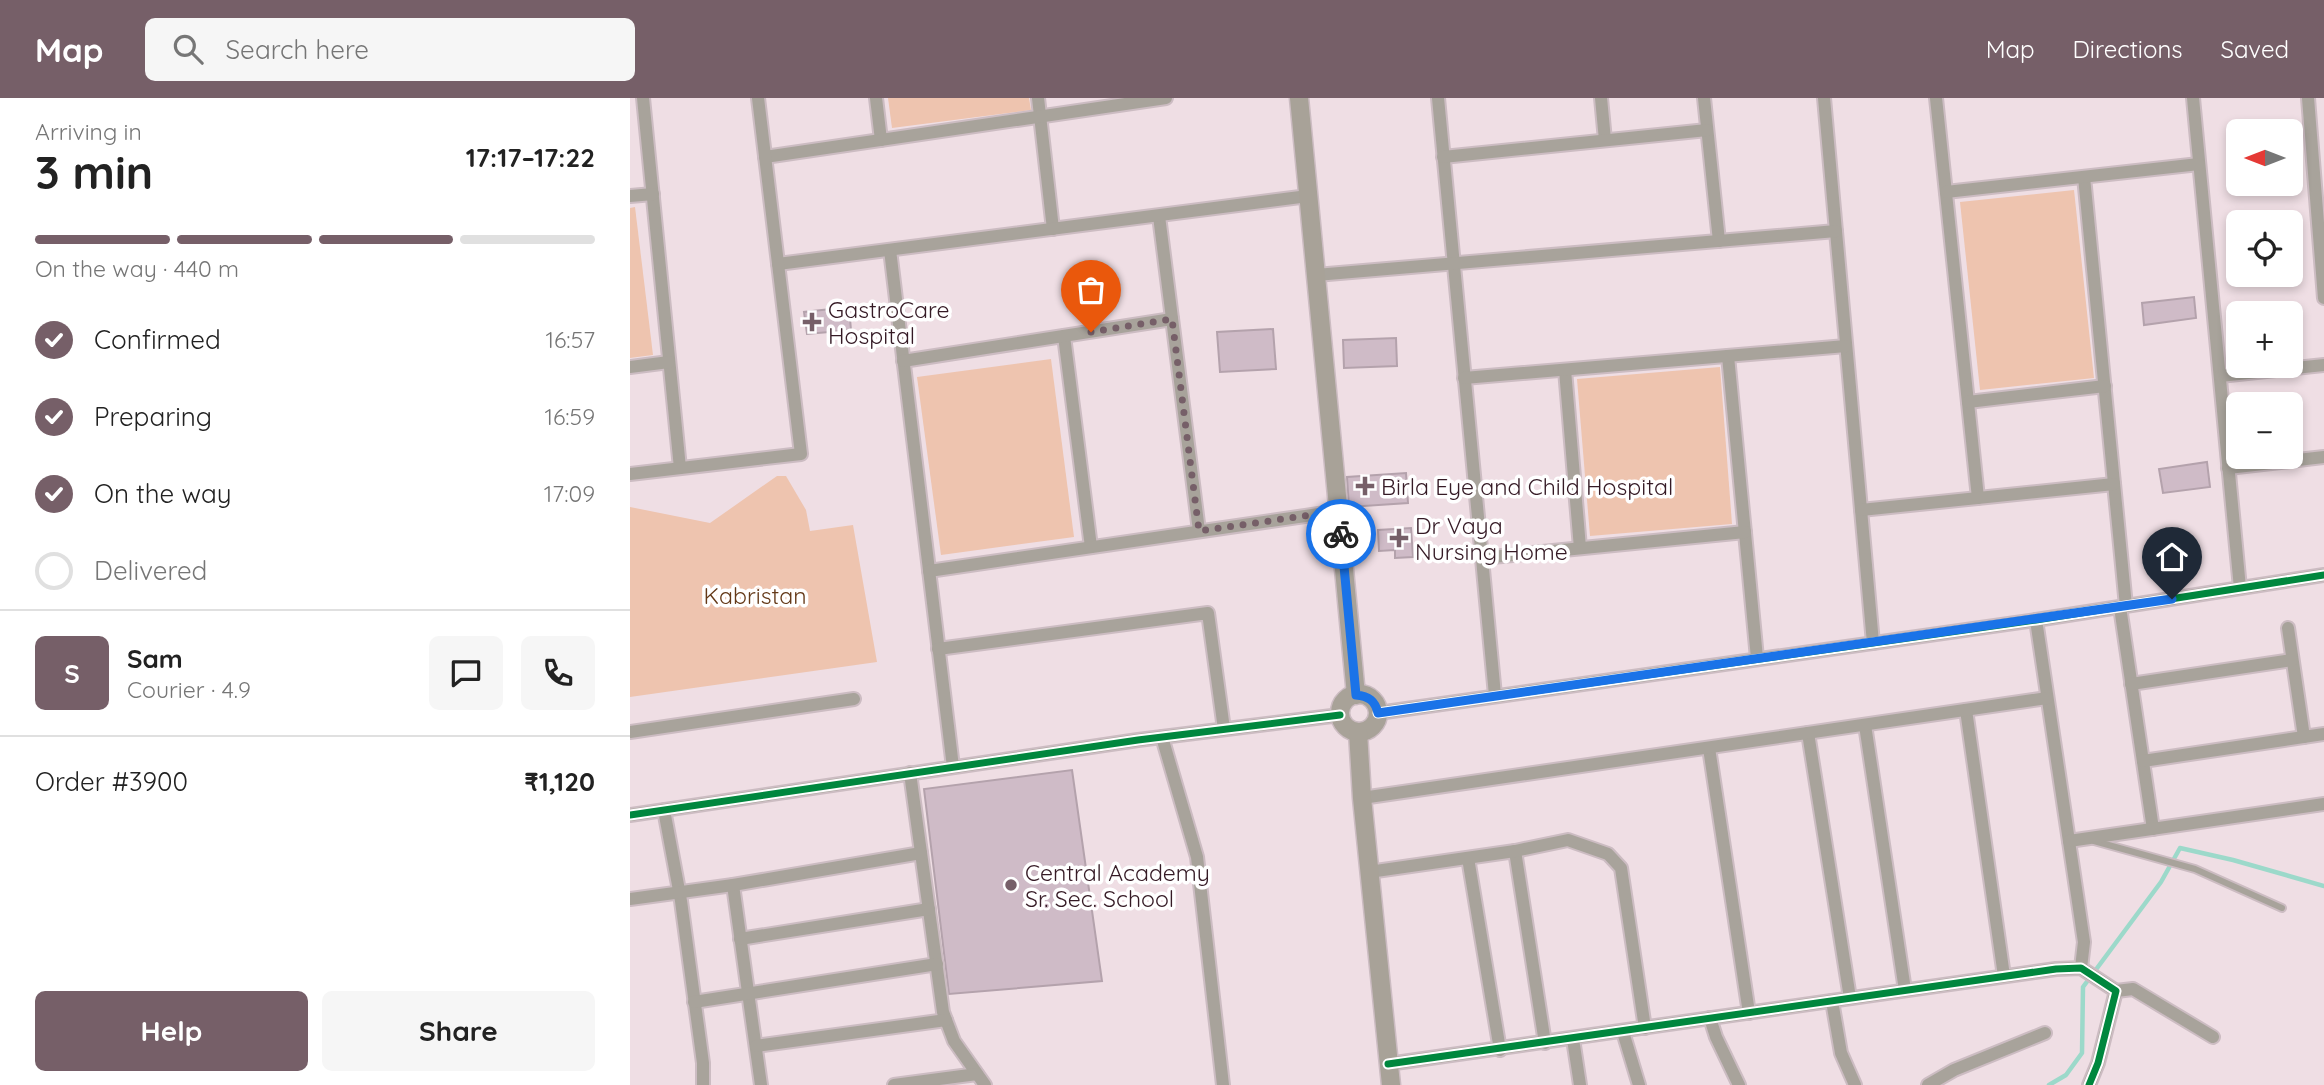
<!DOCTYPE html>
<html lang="en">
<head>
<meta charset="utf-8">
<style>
  body { margin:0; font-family:Quicksand,sans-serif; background:#f6f6f6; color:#222; height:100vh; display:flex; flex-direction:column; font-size:26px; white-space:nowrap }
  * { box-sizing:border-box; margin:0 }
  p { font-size:23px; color:#767676 }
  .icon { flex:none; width:38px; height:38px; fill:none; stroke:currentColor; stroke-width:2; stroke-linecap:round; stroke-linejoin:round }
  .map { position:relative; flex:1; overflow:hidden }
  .panel { display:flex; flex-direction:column; background:#fff; width:630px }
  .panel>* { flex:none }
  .needle { width:46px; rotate:270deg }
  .fabs { position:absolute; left:1596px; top:21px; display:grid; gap:14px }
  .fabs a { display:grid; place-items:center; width:77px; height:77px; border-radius:10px; background:#fff; box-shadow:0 4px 10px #0003; font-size:35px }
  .pin { position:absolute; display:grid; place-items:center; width:60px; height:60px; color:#fff; margin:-72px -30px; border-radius:50% 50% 50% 0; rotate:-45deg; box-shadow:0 0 7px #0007 }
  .pin .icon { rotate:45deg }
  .courier { position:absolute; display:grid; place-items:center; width:70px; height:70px; margin:-35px; border:5px solid #1a73e8; border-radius:50%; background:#fff; color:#222; box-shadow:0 2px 9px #0007 }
  .overview em { font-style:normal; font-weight:800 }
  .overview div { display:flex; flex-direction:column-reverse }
  .overview { display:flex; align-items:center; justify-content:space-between; height:119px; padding:0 35px }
  h1 { font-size:46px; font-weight:800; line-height:52px }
  .bar { display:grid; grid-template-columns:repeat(4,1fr); gap:10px 7px; align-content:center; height:84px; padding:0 35px }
  .bar i { height:9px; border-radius:5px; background:#e0e0e0 }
  .bar .selected { background:#765f68 }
  .bar p { grid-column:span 4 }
  .line { display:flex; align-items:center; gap:18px; padding:0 35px; border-top:2px solid #e0e0e0 }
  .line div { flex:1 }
  .round { display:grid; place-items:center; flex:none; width:74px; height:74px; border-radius:10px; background:#f6f6f6 }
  ol { padding:0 35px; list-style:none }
  li { display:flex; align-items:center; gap:21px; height:77px }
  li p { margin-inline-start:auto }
  li .icon { padding:7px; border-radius:50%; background:#765f68; color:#fff; stroke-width:4 }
  li:last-child { color:#767676 }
  li i { width:38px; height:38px; border:4px solid #e0e0e0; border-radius:50% }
  .action { display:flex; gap:14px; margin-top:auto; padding:14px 35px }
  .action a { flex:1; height:80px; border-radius:10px; background:#765f68; color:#fff; font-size:28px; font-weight:800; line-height:80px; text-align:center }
  .action a+a { background:#f6f6f6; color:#222 }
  header { display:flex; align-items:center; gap:42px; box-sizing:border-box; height:98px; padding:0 35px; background:#765f68; color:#fff }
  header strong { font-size:33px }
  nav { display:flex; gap:38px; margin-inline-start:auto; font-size:24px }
  .search { width:490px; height:63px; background:#f6f6f6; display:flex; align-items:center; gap:18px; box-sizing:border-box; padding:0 24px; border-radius:10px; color:#767676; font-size:26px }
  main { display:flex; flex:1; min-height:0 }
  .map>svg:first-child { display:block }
  .green { fill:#eec4af }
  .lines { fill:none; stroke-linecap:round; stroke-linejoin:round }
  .stream { stroke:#9cd9ca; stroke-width:4.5 }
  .building { fill:#cfbbc7; stroke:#b4a2ac; stroke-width:2 }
  .lane-casing { stroke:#ccbcc2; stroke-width:10 }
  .street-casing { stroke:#ccbcc2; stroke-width:16 }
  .secondary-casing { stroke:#ccbcc2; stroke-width:21 }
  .lane { stroke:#a8a39b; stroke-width:6 }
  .street { stroke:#a8a39b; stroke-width:12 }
  .secondary { stroke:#a8a298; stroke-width:18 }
  .cycleway-casing { stroke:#fff; stroke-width:11 }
  .cycleway { stroke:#00873e; stroke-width:7 }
  .done { stroke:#765f68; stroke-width:7; stroke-dasharray:0 12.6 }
  .route { stroke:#1a73e8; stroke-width:9 }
  .poi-dot { fill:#765f68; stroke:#fff; stroke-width:2.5 }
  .labels { text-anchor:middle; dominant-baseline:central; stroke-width:7; stroke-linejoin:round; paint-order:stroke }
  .poi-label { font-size:23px; fill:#351a25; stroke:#fff; text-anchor:start }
  .park-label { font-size:23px; fill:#643918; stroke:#fff }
</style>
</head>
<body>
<header>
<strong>Map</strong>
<div class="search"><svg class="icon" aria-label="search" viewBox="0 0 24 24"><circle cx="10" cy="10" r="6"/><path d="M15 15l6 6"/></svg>Search here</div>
<nav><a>Map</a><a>Directions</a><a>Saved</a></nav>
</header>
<main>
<section class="panel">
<div class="overview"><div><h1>3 min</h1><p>Arriving in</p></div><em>17:17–17:22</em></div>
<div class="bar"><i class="selected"></i><i class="selected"></i><i class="selected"></i><i></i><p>On the way · 440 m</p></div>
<ol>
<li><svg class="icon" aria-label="check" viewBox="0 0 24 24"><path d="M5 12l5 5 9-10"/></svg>Confirmed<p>16:57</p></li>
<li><svg class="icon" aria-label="check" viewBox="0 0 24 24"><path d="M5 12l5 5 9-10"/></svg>Preparing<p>16:59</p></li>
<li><svg class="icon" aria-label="check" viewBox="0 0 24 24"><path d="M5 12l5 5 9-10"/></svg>On the way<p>17:09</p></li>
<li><i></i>Delivered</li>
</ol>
<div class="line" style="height:126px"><b class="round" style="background:#765f68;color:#fff">S</b><div><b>Sam</b><p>Courier · 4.9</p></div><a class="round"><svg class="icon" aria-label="chat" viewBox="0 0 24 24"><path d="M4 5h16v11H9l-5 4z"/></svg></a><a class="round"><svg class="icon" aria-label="phone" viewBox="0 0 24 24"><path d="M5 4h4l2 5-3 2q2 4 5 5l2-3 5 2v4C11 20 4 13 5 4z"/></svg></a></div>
<div class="line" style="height:91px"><div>Order #3900</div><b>₹1,120</b></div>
<div class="action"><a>Help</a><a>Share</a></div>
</section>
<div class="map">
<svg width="1694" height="987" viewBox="0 0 1694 987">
  <rect width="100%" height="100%" fill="#efdee4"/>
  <g class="green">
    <path d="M258 0H399L401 12 262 30Z"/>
    <path d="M1444 92 1464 280 1350 292 1330 104Z"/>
    <path d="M5 109 23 257 0 260V110Z"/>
    <path d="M421 261 444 439 311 457 287 279Z"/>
    <path d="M1090 269 1102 426 960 438 947 281Z"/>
    <path d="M147 378H156L176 412 180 433 223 427 247 564 0 599V409L80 425Z"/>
  </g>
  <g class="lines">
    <path class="stream" d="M1419 987 1436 977 1452 955 1453 889 1531 784 1550 750 1603 762 1694 788"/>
  </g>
  <g class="building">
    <path d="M1564 199 1566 220 1514 227 1512 205Z"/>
    <path d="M219 209 221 232 177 236 174 214Z"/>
    <path d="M643 231 646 271 590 274 587 234Z"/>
    <path d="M766 240 767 268 714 270 713 242Z"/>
    <path d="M1577 364 1580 389 1533 395 1529 371Z"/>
    <path d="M776 375 778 405 719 409 717 379Z"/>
    <path d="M781 430 783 459 765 460V452L749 453 748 432Z"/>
    <path d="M442 672 472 883 319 896 294 691Z"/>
  </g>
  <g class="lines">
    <g class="lane-casing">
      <path id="lane" d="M1464 743 1565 771 1652 810"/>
    </g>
    <g class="street-casing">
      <g id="street">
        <path d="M13 0 50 370"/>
        <path d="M246 0 251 42"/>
        <path d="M408 0 423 131"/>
        <path d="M808 0 865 597"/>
        <path d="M971 0 975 42"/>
        <path d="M1074 0 1089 143"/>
        <path d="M1194 0 1243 545"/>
        <path d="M1306 0 1348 400"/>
        <path d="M1563 0 1610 490"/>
        <path d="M1678 0 1694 200"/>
        <path d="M135 59 536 0"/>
        <path d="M813 59 1077 32"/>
        <path d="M1454 79 1496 508"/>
        <path d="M1316 94 1569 66"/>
        <path d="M0 98 23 96"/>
        <path d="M529 118 569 433"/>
        <path d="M260 152 323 669"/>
        <path d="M148 166 678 98"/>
        <path d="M686 177 1206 133"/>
        <path d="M434 238 461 449"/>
        <path d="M1098 258 1127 560"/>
        <path d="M273 263 542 221"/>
        <path d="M0 269 39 264"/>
        <path d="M935 272 950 450"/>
        <path d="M1590 278 1694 267"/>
        <path d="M834 280 1216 248"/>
        <path d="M1338 304 1475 288"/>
        <path d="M1598 370 1694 359"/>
        <path d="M0 376 171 356 128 0"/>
        <path d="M1231 412 1484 386"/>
        <path d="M852 460 1115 434"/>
        <path d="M299 473 709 413"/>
        <path d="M1490 509 1523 731"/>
        <path d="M1406 522 1454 844 1451 870"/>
        <path d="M1658 530 1674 639"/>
        <path d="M308 551 578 515 594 631"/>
        <path d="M1501 586 1662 562"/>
        <path d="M1336 612 1374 878"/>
        <path d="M748 615 1406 522 1694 477"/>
        <path d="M1235 627 1275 892"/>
        <path d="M0 634 224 601"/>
        <path d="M1178 635 1220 900"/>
        <path d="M532 639 567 759 593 987"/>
        <path d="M1079 650 1119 915"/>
        <path d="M1513 663 1694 636"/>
        <path d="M280 675 313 914 324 943 355 987"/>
        <path d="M732 700 1417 600"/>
        <path d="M34 712 51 803 73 965V987"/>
        <path d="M0 717 508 642 710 617"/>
        <path d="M1439 743 1694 706"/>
        <path d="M885 753 915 945"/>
        <path d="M838 760 870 952"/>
        <path d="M739 774 885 753 938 742 978 756 991 770 1015 930"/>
        <path d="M103 787 131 987"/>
        <path d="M0 801 103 787 291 755"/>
        <path d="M110 841 299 811"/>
        <path d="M1486 893 1503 891 1583 939"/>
        <path d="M1202 903 1211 955 1225 987"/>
        <path d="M64 904 307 866"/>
        <path d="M1080 920 1086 939 1109 987"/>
        <path d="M993 934 1009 987"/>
        <path d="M943 941 950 987"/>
        <path d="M126 948 316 922"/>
        <path d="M758 966 1426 871 1451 870 1486 893 1468 965 1459 987"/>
        <path d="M264 987 347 976"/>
        <path d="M1298 987 1324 972 1415 935"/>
      </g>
    </g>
    <g class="secondary-casing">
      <g id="secondary">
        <path d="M669 0 726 597"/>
        <circle cx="729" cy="615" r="19"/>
        <path d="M728 634 732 700 761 987"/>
      </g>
    </g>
    <use href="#lane" class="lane"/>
    <use href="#street" class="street"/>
    <use href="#secondary" class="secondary"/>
    <g class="cycleway-casing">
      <g id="cycleway">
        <path d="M748 615 1406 522 1694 477"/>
        <path d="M0 717 508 642 710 617"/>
        <path d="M758 966 1426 871 1451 870 1486 893 1468 965 1459 987"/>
      </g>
    </g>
    <use href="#cycleway" class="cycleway"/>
  </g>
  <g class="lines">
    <path class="done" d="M461 234 542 221 569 433 709 413 711 436"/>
    <path class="route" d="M711 436 726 597C739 598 745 603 748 615L1542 501"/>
  </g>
  <g class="poi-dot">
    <path d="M178.5 213.5h7v7h7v7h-7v7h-7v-7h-7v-7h7z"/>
    <path d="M731.5 377.5h7v7h7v7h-7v7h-7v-7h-7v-7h7z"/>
    <path d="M765.5 429.5h7v7h7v7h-7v7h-7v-7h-7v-7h7z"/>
    <circle cx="381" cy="787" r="7"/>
  </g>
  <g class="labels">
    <g class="poi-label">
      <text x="198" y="211">GastroCare<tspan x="198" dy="26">Hospital</tspan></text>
      <text x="751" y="388">Birla Eye and Child Hospital</text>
      <text x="785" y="427">Dr Vaya<tspan x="785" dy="26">Nursing Home</tspan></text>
      <text x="395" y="774">Central Academy<tspan x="395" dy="26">Sr. Sec. School</tspan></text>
    </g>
    <g class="park-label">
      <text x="125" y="497">Kabristan</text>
    </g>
  </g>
</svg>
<div class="fabs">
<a><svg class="needle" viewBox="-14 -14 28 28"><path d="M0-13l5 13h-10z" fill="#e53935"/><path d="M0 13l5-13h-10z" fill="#767676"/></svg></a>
<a><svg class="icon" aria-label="locate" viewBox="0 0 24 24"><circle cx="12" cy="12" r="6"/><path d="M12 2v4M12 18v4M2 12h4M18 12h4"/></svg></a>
<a>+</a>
<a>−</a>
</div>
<div class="pin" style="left:461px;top:234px;background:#ea580c"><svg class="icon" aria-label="bag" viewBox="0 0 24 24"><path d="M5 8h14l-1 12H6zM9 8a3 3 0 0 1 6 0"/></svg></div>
<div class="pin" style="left:1542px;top:501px;background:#1f2937"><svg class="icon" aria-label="home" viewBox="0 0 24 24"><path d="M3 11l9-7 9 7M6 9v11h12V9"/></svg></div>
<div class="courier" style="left:711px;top:436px"><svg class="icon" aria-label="bike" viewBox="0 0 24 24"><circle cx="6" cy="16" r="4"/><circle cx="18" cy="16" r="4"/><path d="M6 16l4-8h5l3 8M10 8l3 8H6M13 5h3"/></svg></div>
</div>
</main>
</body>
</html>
